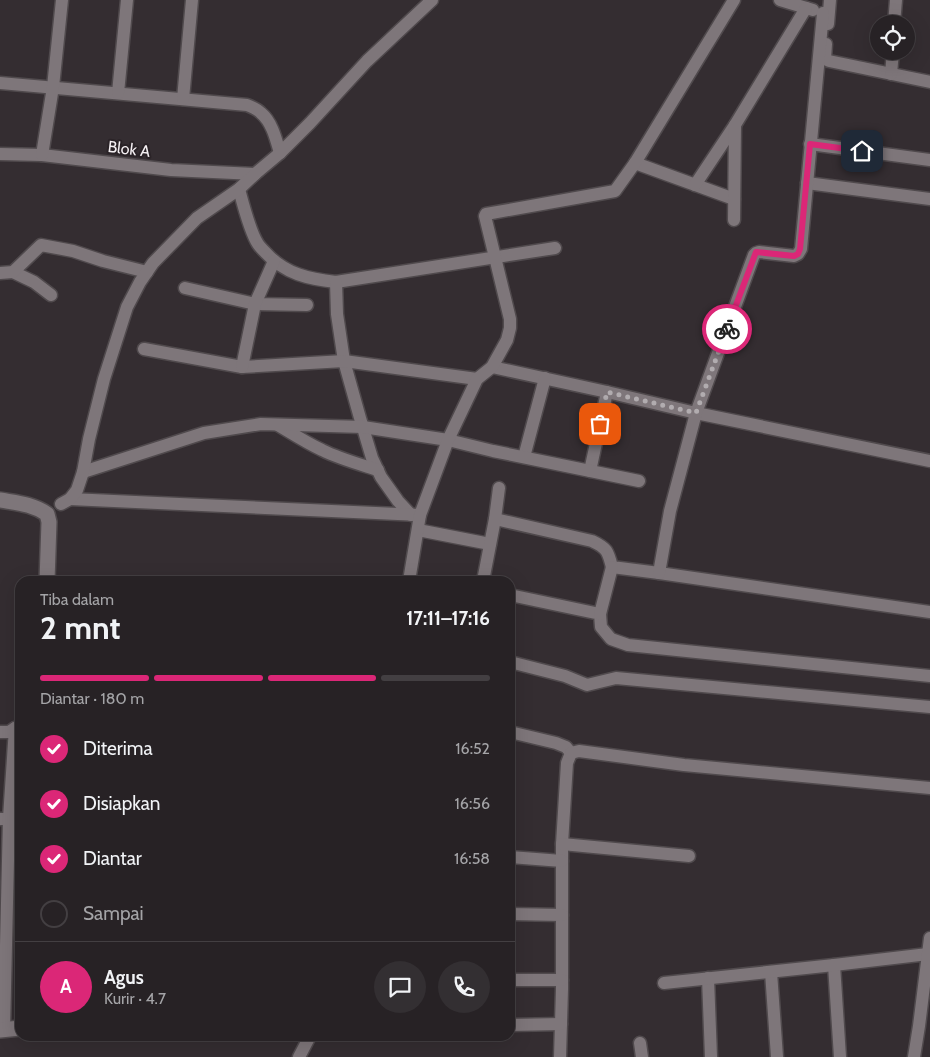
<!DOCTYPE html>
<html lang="id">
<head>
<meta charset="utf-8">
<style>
  body { margin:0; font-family:Cabin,sans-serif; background:#332f32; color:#f1f3f6; height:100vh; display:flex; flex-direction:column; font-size:19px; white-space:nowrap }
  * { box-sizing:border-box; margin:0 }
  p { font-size:16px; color:#a4a4a7 }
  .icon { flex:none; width:28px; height:28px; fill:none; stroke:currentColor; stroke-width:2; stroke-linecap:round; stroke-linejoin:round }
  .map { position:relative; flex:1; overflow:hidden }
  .details { position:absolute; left:15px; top:576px; width:500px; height:465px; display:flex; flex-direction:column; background:#272225; border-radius:15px; box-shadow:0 5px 20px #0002,0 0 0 1px #433f42 }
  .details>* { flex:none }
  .fabs { position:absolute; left:870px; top:15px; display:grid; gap:10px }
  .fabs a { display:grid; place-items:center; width:45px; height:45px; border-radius:50%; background:#272225; box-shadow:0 5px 20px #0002,0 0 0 1px #433f42; font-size:25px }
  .pin { position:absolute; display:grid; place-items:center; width:42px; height:42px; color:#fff; margin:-21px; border-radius:10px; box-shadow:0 2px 8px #0006 }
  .courier { position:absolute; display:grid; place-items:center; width:50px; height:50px; margin:-25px; border:4px solid #db2777; border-radius:50%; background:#fff; color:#222; box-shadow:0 1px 6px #0007 }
  .summary em { font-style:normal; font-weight:800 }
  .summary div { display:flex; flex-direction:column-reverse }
  .summary { display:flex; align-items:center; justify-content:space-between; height:85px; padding:0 25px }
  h1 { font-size:32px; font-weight:800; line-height:38px }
  .bar { display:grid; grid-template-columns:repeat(4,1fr); gap:8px 5px; align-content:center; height:60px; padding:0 25px }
  .bar i { height:6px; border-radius:4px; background:#433f42 }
  .bar .active { background:#db2777 }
  .bar p { grid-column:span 4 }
  .line { display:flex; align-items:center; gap:12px; padding:0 25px; border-top:1px solid #433f42 }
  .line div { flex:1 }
  .round { display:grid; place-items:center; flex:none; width:52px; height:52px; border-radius:26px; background:#332f32 }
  ol { padding:0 25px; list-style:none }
  li { display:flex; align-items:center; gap:15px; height:55px }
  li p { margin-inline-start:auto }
  li .icon { padding:5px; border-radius:50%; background:#db2777; color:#fff; stroke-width:4 }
  li:last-child { color:#a4a4a7 }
  li i { width:28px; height:28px; border:2px solid #433f42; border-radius:50% }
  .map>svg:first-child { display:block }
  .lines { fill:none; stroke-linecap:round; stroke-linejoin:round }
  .minor-casing { stroke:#504a4d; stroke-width:15 }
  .tertiary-casing { stroke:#504a4d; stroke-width:18 }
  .minor { stroke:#7e767a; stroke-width:12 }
  .tertiary { stroke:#7e767a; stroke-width:15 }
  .done { stroke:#b1acaf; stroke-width:5; stroke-dasharray:0 9 }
  .route { stroke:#db2777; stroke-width:6 }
  .labels { text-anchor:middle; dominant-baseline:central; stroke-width:4; stroke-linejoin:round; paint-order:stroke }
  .street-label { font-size:16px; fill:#f5f0f3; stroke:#2a2327 }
</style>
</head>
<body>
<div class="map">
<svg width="930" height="1057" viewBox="0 0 930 1057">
  <rect width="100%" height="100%" fill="#342d31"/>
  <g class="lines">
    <g class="minor-casing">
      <g id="minor">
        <path d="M780 0 813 10"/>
        <path d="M828 24 830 0"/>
        <path d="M894 24 896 0"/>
        <path d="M826 44 825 59 829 61 930 82"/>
        <path d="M891 74 893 51"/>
        <path d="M0 83 247 105C252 107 257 109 261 113 272 122 276 139 280 153"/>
        <path d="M118 93 127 0"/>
        <path d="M183 99 192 0"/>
        <path d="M810 144 930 160"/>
        <path d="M0 154 42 155 171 170 255 174"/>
        <path d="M42 155 53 87 62 0"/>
        <path d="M635 163 734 199"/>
        <path d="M807 183 930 199"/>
        <path d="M695 185 735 125 806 8"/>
        <path d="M239 189C243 204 250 232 258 244 260 247 263 250 266 253 285 274 309 279 336 282L555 248"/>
        <path d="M734 220 735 125"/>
        <path d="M13 272 34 282 51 295"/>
        <path d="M0 273 13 272 41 245 73 251 103 261 147 272"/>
        <path d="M336 282 337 314 344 361 360 418 372 458 381 477 398 501 411 515"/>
        <path d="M185 288 255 304 307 305"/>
        <path d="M144 349 242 367 344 361 477 379"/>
        <path d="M242 367 255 304 274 261"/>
        <path d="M492 367 607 392 696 413 930 461"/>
        <path d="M278 425C293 434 307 443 322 450 340 459 359 464 378 470"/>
        <path d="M524 457 545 378"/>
        <path d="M590 471 607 392"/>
        <path d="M83 472 204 433 261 424 363 427 448 440 493 451 639 481"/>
        <path d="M70 499 420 515"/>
        <path d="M61 504 70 499 77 490 83 472 89 439 104 379 127 307 140 282 153 263 197 218 239 189 255 174 280 153 310 123 367 61 432 0"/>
        <path d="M495 519 592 541C607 548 608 551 612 567L659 573 930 612"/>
        <path d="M418 530 490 544"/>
        <path d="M659 573 670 511 696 413 754 255 756 253 759 252 794 256 798 254 801 249 823 13"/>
        <path d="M409 581 420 515 448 440 477 379 492 367 507 340 510 328V319L485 216 486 214 615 191 635 163 734 0"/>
        <path d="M483 581 495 519 499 488"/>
        <path d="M510 595 600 614 601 627 611 639 628 645 930 676"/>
        <path d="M600 614 612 567"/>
        <path d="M510 662 565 676 587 685 616 678 930 707"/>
        <path d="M0 732H9L15 728H20"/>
        <path d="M510 732 556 743 566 747 571 753 567 763 562 844V989L560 1057"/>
        <path d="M571 753 579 751 684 765 930 788"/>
        <path d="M0 819H20"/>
        <path d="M562 844 689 856"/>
        <path d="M510 857 562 861"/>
        <path d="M510 914 562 915"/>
        <path d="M834 965 840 1057"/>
        <path d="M771 972 777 1057"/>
        <path d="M708 978 711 1057"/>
        <path d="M510 980H562"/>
        <path d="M664 983 834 965 928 954"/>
        <path d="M510 1025 561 1024"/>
        <path d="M4 1030 9 818 15 728"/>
        <path d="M640 1043 642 1057"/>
        <path d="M299 1057 310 1036"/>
        <path d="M914 1057 919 1026 930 938"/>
      </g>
    </g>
    <g class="tertiary-casing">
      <g id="tertiary">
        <path d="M0 500C17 503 33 504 47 514L49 522 47 581"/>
        <path d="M0 1030 20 1028"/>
      </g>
    </g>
    <use href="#minor" class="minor"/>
    <use href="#tertiary" class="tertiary"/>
  </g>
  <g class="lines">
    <path class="done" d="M600 424 607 392 696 413 727 329"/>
    <path class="route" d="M727 329 756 252 794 256 798 254 800 249 810 144 862 151"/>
  </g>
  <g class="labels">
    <g class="street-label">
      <text transform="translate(129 149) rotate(7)">Blok A</text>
    </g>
  </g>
</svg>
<div class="fabs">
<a><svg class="icon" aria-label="locate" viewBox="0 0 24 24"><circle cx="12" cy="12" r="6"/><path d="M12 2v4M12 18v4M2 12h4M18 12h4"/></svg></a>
</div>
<div class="pin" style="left:600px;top:424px;background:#ea580c"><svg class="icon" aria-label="bag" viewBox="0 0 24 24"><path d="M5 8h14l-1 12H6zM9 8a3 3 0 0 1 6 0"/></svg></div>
<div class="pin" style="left:862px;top:151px;background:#1f2937"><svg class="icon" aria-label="home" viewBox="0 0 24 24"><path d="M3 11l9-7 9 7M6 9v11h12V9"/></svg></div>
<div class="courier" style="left:727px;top:329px"><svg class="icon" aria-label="bike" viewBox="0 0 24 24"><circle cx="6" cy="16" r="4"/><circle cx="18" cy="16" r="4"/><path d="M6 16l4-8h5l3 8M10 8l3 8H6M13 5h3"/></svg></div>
<section class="details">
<div class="summary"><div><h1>2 mnt</h1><p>Tiba dalam</p></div><em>17:11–17:16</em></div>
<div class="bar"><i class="active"></i><i class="active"></i><i class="active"></i><i></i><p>Diantar · 180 m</p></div>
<ol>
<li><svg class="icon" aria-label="check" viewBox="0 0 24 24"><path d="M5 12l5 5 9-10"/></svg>Diterima<p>16:52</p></li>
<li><svg class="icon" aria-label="check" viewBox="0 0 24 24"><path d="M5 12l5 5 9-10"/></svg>Disiapkan<p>16:56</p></li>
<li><svg class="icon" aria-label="check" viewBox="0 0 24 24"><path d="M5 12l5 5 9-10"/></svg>Diantar<p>16:58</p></li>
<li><i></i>Sampai</li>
</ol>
<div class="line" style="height:90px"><b class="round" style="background:#db2777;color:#fff">A</b><div><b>Agus</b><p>Kurir · 4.7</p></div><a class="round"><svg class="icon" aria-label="chat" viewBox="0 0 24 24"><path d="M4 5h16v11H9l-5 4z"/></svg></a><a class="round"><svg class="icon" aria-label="phone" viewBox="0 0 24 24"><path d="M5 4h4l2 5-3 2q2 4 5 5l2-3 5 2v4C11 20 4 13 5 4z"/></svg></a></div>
</section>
</div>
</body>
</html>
